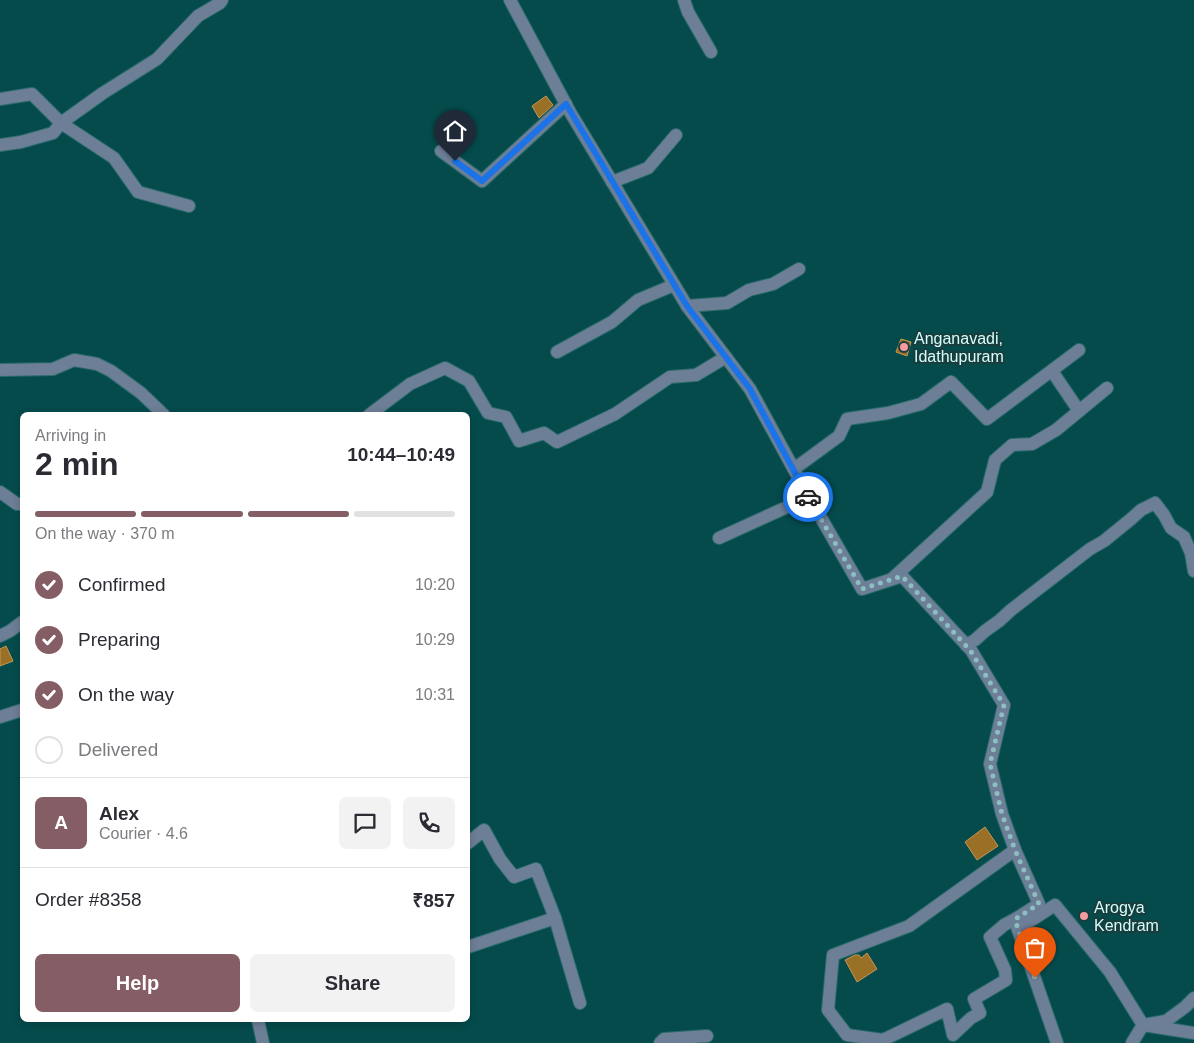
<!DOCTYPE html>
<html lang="en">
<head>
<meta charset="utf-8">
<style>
  body { margin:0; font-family:Arial,sans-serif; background:#f2f2f3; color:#2b2b33; height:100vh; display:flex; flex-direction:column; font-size:19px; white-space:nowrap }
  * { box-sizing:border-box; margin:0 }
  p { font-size:16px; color:#7c7c81 }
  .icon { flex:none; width:28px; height:28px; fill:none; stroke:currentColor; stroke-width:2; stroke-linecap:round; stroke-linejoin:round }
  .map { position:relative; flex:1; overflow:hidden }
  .details { position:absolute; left:20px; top:412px; width:450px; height:610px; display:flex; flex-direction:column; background:#fff; border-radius:8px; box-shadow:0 2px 8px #0003 }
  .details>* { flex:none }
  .pin { position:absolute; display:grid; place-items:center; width:42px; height:42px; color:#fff; margin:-51px -21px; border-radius:50% 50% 50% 0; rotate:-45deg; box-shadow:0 0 5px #0007 }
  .pin .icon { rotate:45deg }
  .courier { position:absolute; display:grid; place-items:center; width:50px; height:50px; margin:-25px; border:4px solid #1a73e8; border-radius:50%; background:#fff; color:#222; box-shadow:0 1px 6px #0007 }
  .overview em { font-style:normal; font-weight:700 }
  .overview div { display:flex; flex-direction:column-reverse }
  .overview { display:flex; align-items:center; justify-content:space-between; height:85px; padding:0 15px }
  h1 { font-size:32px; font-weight:700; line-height:38px }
  .bar { display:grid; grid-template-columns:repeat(4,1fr); gap:8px 5px; align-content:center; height:60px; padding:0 15px }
  .bar i { height:6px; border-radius:4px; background:#e1e1e2 }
  .bar .active { background:#855d64 }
  .bar p { grid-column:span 4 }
  .line { display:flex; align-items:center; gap:12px; padding:0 15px; border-top:1px solid #e1e1e2 }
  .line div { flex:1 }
  .round { display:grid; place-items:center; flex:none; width:52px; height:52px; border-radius:8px; background:#f2f2f3 }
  ol { padding:0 15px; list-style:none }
  li { display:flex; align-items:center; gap:15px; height:55px }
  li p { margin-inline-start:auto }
  li .icon { padding:5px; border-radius:50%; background:#855d64; color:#fff; stroke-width:4 }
  li:last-child { color:#7c7c81 }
  li i { width:28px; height:28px; border:2px solid #e1e1e2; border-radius:50% }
  .button { display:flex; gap:10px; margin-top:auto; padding:10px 15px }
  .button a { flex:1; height:58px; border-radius:8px; background:#855d64; color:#fff; font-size:20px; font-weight:700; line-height:58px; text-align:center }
  .button a+a { background:#f2f2f3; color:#2b2b33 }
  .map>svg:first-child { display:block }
  .building { fill:#9a6f26; stroke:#c59752 }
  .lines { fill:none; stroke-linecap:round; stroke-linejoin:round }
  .minor-casing { stroke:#2a6b6c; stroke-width:14 }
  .minor { stroke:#6d7e97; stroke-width:12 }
  .done { stroke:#8cbfbf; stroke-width:5; stroke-dasharray:0 9 }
  .route { stroke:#1a73e8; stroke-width:6 }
  .poi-dot { fill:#f49b9f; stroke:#193d3d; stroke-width:2 }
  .labels { text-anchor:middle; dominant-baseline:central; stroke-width:4; stroke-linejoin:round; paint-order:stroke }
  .poi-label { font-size:16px; fill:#d5fdfd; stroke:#193d3d; text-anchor:start }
</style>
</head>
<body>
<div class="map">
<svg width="1194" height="1043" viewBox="0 0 1194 1043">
  <rect width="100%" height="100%" fill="#054b4c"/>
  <g class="building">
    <path d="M546 96 553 105 539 118 532 106Z"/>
    <path d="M901 339 911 342 907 356 896 352Z"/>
    <path d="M6 646 13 661 0 666V649Z"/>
    <path d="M985 827 998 846 977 860 965 842Z"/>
    <path d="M867 953 877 969 857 982 845 960 855 955H859L861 958Z"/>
  </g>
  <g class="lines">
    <g class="minor-casing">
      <g id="minor">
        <path d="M510 0 570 112 687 306 750 389 809 497 862 589 902 576 971 650 1004 705 990 764 1002 814 1015 850 1039 904 1017 918 1015 921 1057 1043"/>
        <path d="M684 0 688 12 711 52"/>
        <path d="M0 99 32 94 61 123 103 93 157 59 198 16 220 3 222 0"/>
        <path d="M0 145 21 142 53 133 61 123 114 158 138 192 189 206"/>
        <path d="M441 151 482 181 566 104"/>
        <path d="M612 182 648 168 676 135"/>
        <path d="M687 306 727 303 749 290 773 284 799 269"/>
        <path d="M557 352 612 322 638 300 674 285"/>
        <path d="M0 370 53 369 74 360 97 364 111 371 141 393 164 415"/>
        <path d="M1052 371 1079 411"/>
        <path d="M369 415 410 384 445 368 469 381 488 413 506 417 519 441 544 433 557 442 615 414 670 377 696 375 726 357"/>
        <path d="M794 469 839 436 847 419 888 413 921 404 951 382 987 419 1079 350"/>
        <path d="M0 492 17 504H22"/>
        <path d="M719 538 809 497"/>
        <path d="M893 578 987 492 995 460 1012 445 1032 444 1056 430 1107 388"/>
        <path d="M0 636 10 631 22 622"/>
        <path d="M966 645 975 640 985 631 999 621 1011 610 1090 549 1104 541 1131 519 1141 510 1155 503 1164 515 1171 528 1184 537 1191 553 1194 571"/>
        <path d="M0 717 22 710"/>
        <path d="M468 843 484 830 500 859 514 877 536 869 555 918"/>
        <path d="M1015 850 909 926 833 955 828 1010 847 1035 883 1040 947 1009 953 1035 971 1018 980 1013 974 999 1006 980 1005 970 990 937 1004 925 1017 918"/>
        <path d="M1018 929 1055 905 1110 972 1143 1025 1194 1033"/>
        <path d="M468 947 555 918 580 1003"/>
        <path d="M258 1020 263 1043"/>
        <path d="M660 1043 664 1039 707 1036"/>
        <path d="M1132 1043 1143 1025 1166 1021 1185 1007 1194 998"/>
      </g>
    </g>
    <use href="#minor" class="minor"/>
  </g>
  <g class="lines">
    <path class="done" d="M808 497 862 589 902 576 970 650 1004 705 990 764 1002 814 1015 850 1039 904 1017 918 1015 920 1035 978"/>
    <path class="route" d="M455 161 482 181 566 104 687 306 750 389 808 497"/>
  </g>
  <g class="poi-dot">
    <circle cx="904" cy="347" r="5"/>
    <circle cx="1084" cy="916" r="5"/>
  </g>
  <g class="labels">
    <g class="poi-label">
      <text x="914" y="338">Anganavadi,<tspan x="914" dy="18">Idathupuram</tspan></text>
      <text x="1094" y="907">Arogya<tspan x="1094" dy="18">Kendram</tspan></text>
    </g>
  </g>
</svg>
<div class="pin" style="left:1035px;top:978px;background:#ea580c"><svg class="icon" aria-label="bag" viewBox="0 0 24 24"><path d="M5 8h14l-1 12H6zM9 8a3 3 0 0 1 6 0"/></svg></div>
<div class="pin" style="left:455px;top:161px;background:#1f2937"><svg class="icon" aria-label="home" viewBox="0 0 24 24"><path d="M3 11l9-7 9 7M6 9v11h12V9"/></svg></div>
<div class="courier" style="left:808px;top:497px"><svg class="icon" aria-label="car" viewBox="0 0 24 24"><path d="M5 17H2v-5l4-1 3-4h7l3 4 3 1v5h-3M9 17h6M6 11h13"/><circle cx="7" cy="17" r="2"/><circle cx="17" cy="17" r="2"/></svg></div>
<section class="details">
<div class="overview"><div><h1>2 min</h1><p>Arriving in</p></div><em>10:44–10:49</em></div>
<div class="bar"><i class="active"></i><i class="active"></i><i class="active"></i><i></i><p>On the way · 370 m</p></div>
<ol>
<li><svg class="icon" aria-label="check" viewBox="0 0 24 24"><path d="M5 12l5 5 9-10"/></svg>Confirmed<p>10:20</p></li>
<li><svg class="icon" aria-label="check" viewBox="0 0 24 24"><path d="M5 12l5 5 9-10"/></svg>Preparing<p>10:29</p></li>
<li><svg class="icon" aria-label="check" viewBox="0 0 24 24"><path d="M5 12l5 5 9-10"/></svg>On the way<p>10:31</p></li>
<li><i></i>Delivered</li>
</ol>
<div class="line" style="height:90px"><b class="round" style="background:#855d64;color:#fff">A</b><div><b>Alex</b><p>Courier · 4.6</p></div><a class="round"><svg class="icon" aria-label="chat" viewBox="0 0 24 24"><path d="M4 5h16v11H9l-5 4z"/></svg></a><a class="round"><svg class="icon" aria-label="phone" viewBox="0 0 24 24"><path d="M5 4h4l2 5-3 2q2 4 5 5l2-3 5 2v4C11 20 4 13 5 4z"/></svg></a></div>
<div class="line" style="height:65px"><div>Order #8358</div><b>₹857</b></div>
<div class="button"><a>Help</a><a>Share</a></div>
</section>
</div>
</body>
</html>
